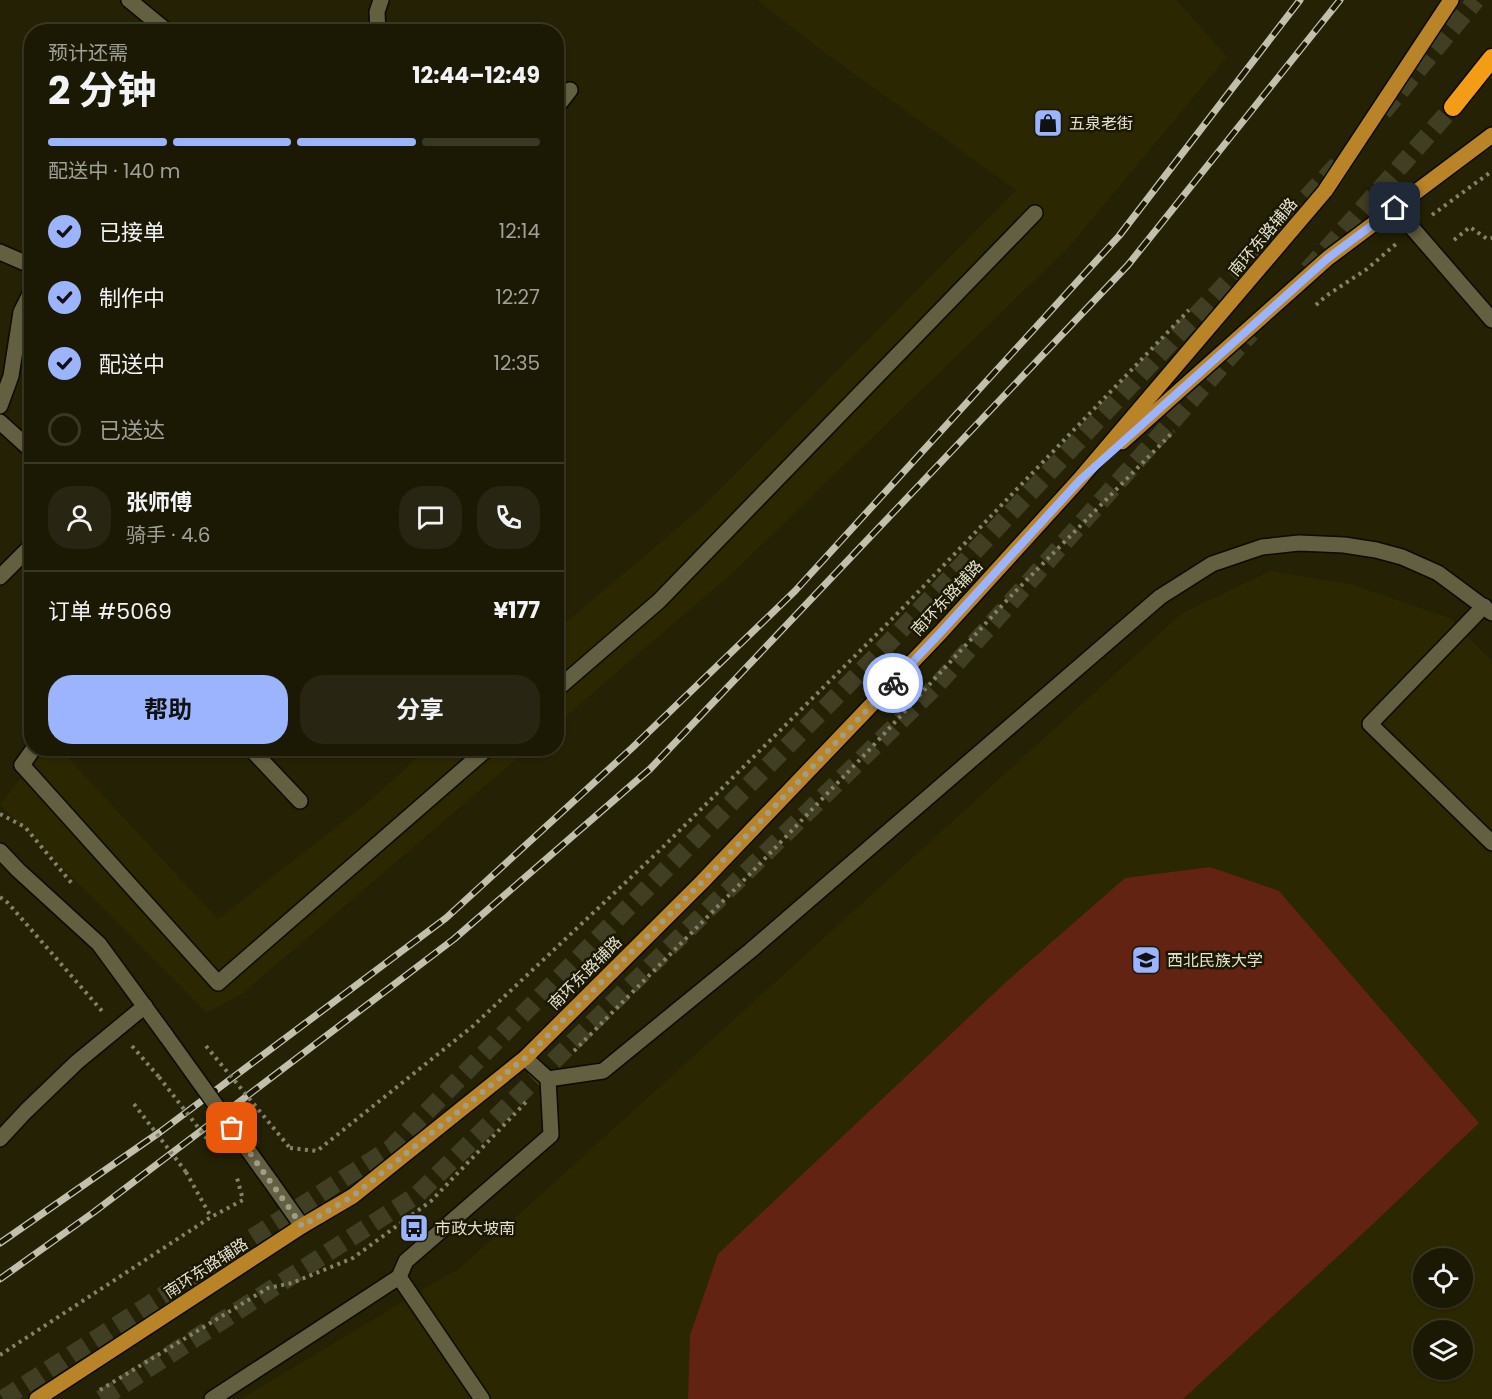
<!DOCTYPE html>
<html lang="zh">
<head>
<meta charset="utf-8">
<style>
  body { margin:0; font-family:Poppins,"Noto Sans SC",sans-serif; background:#282612; color:#f1f3f6; height:100vh; display:flex; flex-direction:column; font-size:22px; white-space:nowrap }
  * { box-sizing:border-box; margin:0 }
  p { font-size:20px; color:#a0a09a }
  .icon { flex:none; width:33px; height:33px; fill:none; stroke:currentColor; stroke-width:2; stroke-linecap:round; stroke-linejoin:round }
  .map { position:relative; flex:1; overflow:hidden }
  .sheet { position:absolute; left:24px; top:24px; width:540px; height:732px; display:flex; flex-direction:column; background:#1b1903; border-radius:24px; box-shadow:0 2px 4px #0004,0 0 0 2px #393825 }
  .sheet>* { flex:none }
  .tools { position:absolute; left:1413px; top:1248px; display:grid; gap:12px }
  .tools a { display:grid; place-items:center; width:60px; height:60px; border-radius:50%; background:#1b1903; box-shadow:0 2px 4px #0004,0 0 0 2px #393825; font-size:30px }
  .pin { position:absolute; display:grid; place-items:center; width:51px; height:51px; color:#fff; margin:-26px; border-radius:12px; box-shadow:0 3px 9px #0006 }
  .courier { position:absolute; display:grid; place-items:center; width:60px; height:60px; margin:-30px; border:4px solid #9bb4fd; border-radius:50%; background:#fff; color:#222; box-shadow:0 2px 8px #0007 }
  .summary em { font-style:normal; font-weight:700 }
  .summary div { display:flex; flex-direction:column-reverse }
  .summary { display:flex; align-items:center; justify-content:space-between; height:102px; padding:0 24px }
  h1 { font-size:39px; font-weight:700; line-height:45px }
  .bar { display:grid; grid-template-columns:repeat(4,1fr); gap:9px 6px; align-content:center; height:72px; padding:0 24px }
  .bar i { height:8px; border-radius:4px; background:#393825 }
  .bar .active { background:#9bb4fd }
  .bar p { grid-column:span 4 }
  .line { display:flex; align-items:center; gap:15px; padding:0 24px; border-top:2px solid #393825 }
  .line div { flex:1 }
  .round { display:grid; place-items:center; flex:none; width:63px; height:63px; border-radius:24px; background:#282612 }
  ol { padding:0 24px; list-style:none }
  li { display:flex; align-items:center; gap:18px; height:66px }
  li p { margin-inline-start:auto }
  li .icon { padding:6px; border-radius:50%; background:#9bb4fd; color:#111; stroke-width:4 }
  li:last-child { color:#a0a09a }
  li i { width:33px; height:33px; border:3px solid #393825; border-radius:50% }
  .action { display:flex; gap:12px; margin-top:auto; padding:12px 24px }
  .action a { flex:1; height:69px; border-radius:24px; background:#9bb4fd; color:#111; font-size:24px; font-weight:700; line-height:69px; text-align:center }
  .action a+a { background:#282612; color:#f1f3f6 }
  .map>svg:first-child { display:block }
  .built { fill:#2b2701; fill-rule:evenodd }
  .green { fill:#632312 }
  .lines { fill:none; stroke-linecap:round; stroke-linejoin:round }
  .highway-tunnel { stroke:#403e23; stroke-width:18; stroke-dasharray:18 9; stroke-linecap:butt }
  .lane-casing { stroke:#0d0a00; stroke-width:18 }
  .street-casing { stroke:#0d0a00; stroke-width:18 }
  .secondary-casing { stroke:#0d0a00; stroke-width:18 }
  .primary-casing { stroke:#0d0a00; stroke-width:18 }
  .highway-casing { stroke:#0d0a00; stroke-width:21 }
  .path { stroke:#84826b; stroke-width:4; stroke-dasharray:3 4.5; stroke-linecap:butt }
  .lane { stroke:#635f41; stroke-width:15 }
  .street { stroke:#635f41; stroke-width:15 }
  .secondary { stroke:#635f41; stroke-width:15 }
  .primary { stroke:#b98427; stroke-width:15 }
  .highway { stroke:#f39c16; stroke-width:18 }
  .rail-casing { stroke:#c1c0ad; stroke-width:7 }
  .rail { stroke:#1b1700; stroke-width:4.5; stroke-dasharray:14; stroke-linecap:butt }
  .secondary-bridge-casing { stroke:#0d0a00; stroke-width:18; stroke-linecap:butt }
  .path-bridge { stroke:#84826b; stroke-width:4; stroke-dasharray:3 4.5; stroke-linecap:butt }
  .secondary-bridge { stroke:#635f41; stroke-width:15 }
  .done { stroke:#a09e89; stroke-width:6; stroke-dasharray:0 10.8 }
  .route { stroke:#9bb4fd; stroke-width:8 }
  .labels { text-anchor:middle; dominant-baseline:central; stroke-width:5; stroke-linejoin:round; paint-order:stroke }
  .poi-label { font-size:16px; fill:#e2e1d0; stroke:#1b1700; text-anchor:start }
  .street-label { font-size:16px; fill:#e2e1d0; stroke:#1b1700 }
</style>
</head>
<body>
<div class="map">
<svg width="1492" height="1399" viewBox="0 0 1492 1399">
  <rect width="100%" height="100%" fill="#242104"/>
  <g class="built">
    <path d="M757 0H1177L1227 57 1069 247 737 569 557 724V630L702 507 1016 190 825 53Z"/>
    <path d="M1270 571 1350 584 1450 618 1492 661V1399H240L461 1267 1182 613ZM1424 1258H1462V1298H1424ZM1424 1330H1462V1370H1424Z"/>
    <path d="M43 749H60L218 919 367 803 427 749H528L242 994 207 1013 0 805Z"/>
  </g>
  <path class="green" d="M1210 867 1279 891 1479 1123 1374 1223 1183 1399H688L690 1335 718 1254 1006 982 1125 878Z"/>
  <g class="lines">
    <g class="highway-tunnel">
      <path d="M1383 112 1476 0"/>
      <path d="M1308 270 1453 107"/>
      <path d="M3 1399 391 1148 884 648 1340 162"/>
      <path d="M101 1399 417 1195 937 685 1251 333"/>
    </g>
    <g class="lane-casing">
      <g id="lane">
        <path d="M0 577 28 549 32 550"/>
        <path d="M1484 606 1370 724 1492 843"/>
        <path d="M250 748 300 801"/>
        <path d="M22 765 34 748"/>
        <path d="M0 1139 26 1111 77 1062 145 1006"/>
        <path d="M212 1399 399 1277"/>
        <path d="M482 1399 399 1277 406 1261 551 1135 548 1079"/>
      </g>
    </g>
    <g class="street-casing">
      <g id="street">
        <path d="M129 0 168 32"/>
        <path d="M378 32 377 12 381 0"/>
        <path d="M556 108 570 90"/>
        <path d="M1395 208 1492 320"/>
        <path d="M0 252 32 266"/>
        <path d="M0 406 11 376 21 312 32 290"/>
        <path d="M0 422 32 451"/>
        <path d="M556 690 659 601 1035 213"/>
        <path d="M22 765 218 983 488 748"/>
        <path d="M525 1058 548 1079 603 1071 750 951 1160 597 1212 564 1262 547 1299 543 1344 545 1376 550 1402 557 1438 573 1492 613"/>
      </g>
    </g>
    <g class="secondary-casing">
      <g id="secondary">
        <path d="M0 851 18 870 99 944 167 1037"/>
        <path d="M271 1182 302 1226"/>
      </g>
    </g>
    <g class="primary-casing">
      <g id="primary">
        <path d="M1122 442 1328 258 1492 135"/>
        <path d="M37 1399 302 1226 353 1196 525 1058 702 882 941 632 1079 480 1325 191 1451 0"/>
      </g>
    </g>
    <g class="highway-casing">
      <path id="highway" d="M1453 107 1492 58"/>
    </g>
    <g class="path">
      <path d="M1432 215 1492 171"/>
      <path d="M1454 240 1470 227 1487 239 1492 238"/>
      <path d="M1316 305 1326 296 1367 269 1396 244"/>
      <path d="M0 814 25 827 74 886"/>
      <path d="M0 897 8 903 102 1011"/>
      <path d="M132 1046 159 1077"/>
      <path d="M574 1051 751 873 872 747 1009 598 1174 431"/>
      <path d="M290 1148 317 1151 473 1026 660 850 895 616 1189 310"/>
      <path d="M186 1172 211 1217"/>
      <path d="M0 1355 211 1217 243 1200 237 1178"/>
      <path d="M100 1390 268 1288 292 1283 353 1258 431 1201 526 1102"/>
    </g>
    <use href="#lane" class="lane"/>
    <use href="#street" class="street"/>
    <use href="#secondary" class="secondary"/>
    <use href="#primary" class="primary"/>
    <use href="#highway" class="highway"/>
    <g class="rail-casing">
      <g id="rail">
        <path d="M0 1243 160 1132 446 918 632 748 795 591 1119 236 1300 0"/>
        <path d="M0 1279 94 1212 454 939 650 769 1128 265 1340 0"/>
      </g>
    </g>
    <use href="#rail" class="rail"/>
    <g class="secondary-bridge-casing">
      <path id="secondary-bridge" d="M167 1037 271 1182"/>
    </g>
    <g class="path-bridge">
      <path d="M206 1046 290 1148"/>
      <path d="M159 1077 211 1144"/>
      <path d="M134 1104 186 1172"/>
    </g>
    <use href="#secondary-bridge" class="secondary-bridge"/>
  </g>
  <g class="lines">
    <path class="done" d="M232 1128 302 1226 353 1196 525 1058 702 882 893 683"/>
    <path class="route" d="M893 683 941 632 1080 480 1328 258 1395 208"/>
  </g>
  <defs>
    <g id="shop-square" transform="scale(1.5)"><rect x="-9" y="-9" width="18" height="18" rx="4" fill="#9bb4fd" stroke="#1b1700"/><path d="M-5-2.5h2.3a2.7 3.5 0 0 1 5.4 0H5L5.5 6h-11ZM-1.5-2.5h3a1.5 2.3 0 0 0-3 0Z" fill="#111"/></g>
    <g id="university-square" transform="scale(1.5)"><rect x="-9" y="-9" width="18" height="18" rx="4" fill="#9bb4fd" stroke="#1b1700"/><path d="M0-5L7-2L0 1L-7-2ZM-4 1L0 2.5L4 1V4Q0 6-4 4Z" fill="#111"/></g>
    <g id="bus-square" transform="scale(1.5)"><rect x="-9" y="-9" width="18" height="18" rx="4" fill="#9bb4fd" stroke="#1b1700"/><path d="M-5-6H5V4H4V6H2V4H-2V6H-4V4H-5ZM-3.5-4V0h7V-4ZM-3.5 1.2v1.5H-2V1.2ZM2 1.2v1.5H3.5V1.2Z" fill="#111"/></g>
  </defs>
  <g fill-rule="evenodd">
    <use href="#shop-square" x="1048" y="123"/>
    <use href="#university-square" x="1146" y="960"/>
    <use href="#bus-square" x="414" y="1228"/>
  </g>
  <g class="labels">
    <g class="poi-label">
      <text x="1069" y="123">五泉老街</text>
      <text x="1167" y="960">西北民族大学</text>
      <text x="435" y="1228">市政大坡南</text>
    </g>
    <g class="street-label">
      <text transform="translate(1263 237) rotate(-50)">南环东路辅路</text>
      <text transform="translate(947 598) rotate(-47)">南环东路辅路</text>
      <text transform="translate(585 973) rotate(-45)">南环东路辅路</text>
      <text transform="translate(206 1268) rotate(-33)">南环东路辅路</text>
    </g>
  </g>
</svg>
<div class="tools">
<a><svg class="icon" aria-label="locate" viewBox="0 0 24 24"><circle cx="12" cy="12" r="6"/><path d="M12 2v4M12 18v4M2 12h4M18 12h4"/></svg></a>
<a><svg class="icon" aria-label="layers" viewBox="0 0 24 24"><path d="M12 4l9 5-9 5-9-5zM3 14l9 5 9-5"/></svg></a>
</div>
<div class="pin" style="left:232px;top:1128px;background:#ea580c"><svg class="icon" aria-label="bag" viewBox="0 0 24 24"><path d="M5 8h14l-1 12H6zM9 8a3 3 0 0 1 6 0"/></svg></div>
<div class="pin" style="left:1395px;top:208px;background:#1f2937"><svg class="icon" aria-label="home" viewBox="0 0 24 24"><path d="M3 11l9-7 9 7M6 9v11h12V9"/></svg></div>
<div class="courier" style="left:893px;top:683px"><svg class="icon" aria-label="bike" viewBox="0 0 24 24"><circle cx="6" cy="16" r="4"/><circle cx="18" cy="16" r="4"/><path d="M6 16l4-8h5l3 8M10 8l3 8H6M13 5h3"/></svg></div>
<section class="sheet">
<div class="summary"><div><h1>2 分钟</h1><p>预计还需</p></div><em>12:44–12:49</em></div>
<div class="bar"><i class="active"></i><i class="active"></i><i class="active"></i><i></i><p>配送中 · 140 m</p></div>
<ol>
<li><svg class="icon" aria-label="check" viewBox="0 0 24 24"><path d="M5 12l5 5 9-10"/></svg>已接单<p>12:14</p></li>
<li><svg class="icon" aria-label="check" viewBox="0 0 24 24"><path d="M5 12l5 5 9-10"/></svg>制作中<p>12:27</p></li>
<li><svg class="icon" aria-label="check" viewBox="0 0 24 24"><path d="M5 12l5 5 9-10"/></svg>配送中<p>12:35</p></li>
<li><i></i>已送达</li>
</ol>
<div class="line" style="height:108px"><a class="round"><svg class="icon" aria-label="person" viewBox="0 0 24 24"><circle cx="12" cy="8" r="4"/><path d="M4 21q1-7 8-7t8 7"/></svg></a><div><b>张师傅</b><p>骑手 · 4.6</p></div><a class="round"><svg class="icon" aria-label="chat" viewBox="0 0 24 24"><path d="M4 5h16v11H9l-5 4z"/></svg></a><a class="round"><svg class="icon" aria-label="phone" viewBox="0 0 24 24"><path d="M5 4h4l2 5-3 2q2 4 5 5l2-3 5 2v4C11 20 4 13 5 4z"/></svg></a></div>
<div class="line" style="height:78px"><div>订单 #5069</div><b>¥177</b></div>
<div class="action"><a>帮助</a><a>分享</a></div>
</section>
</div>
</body>
</html>
